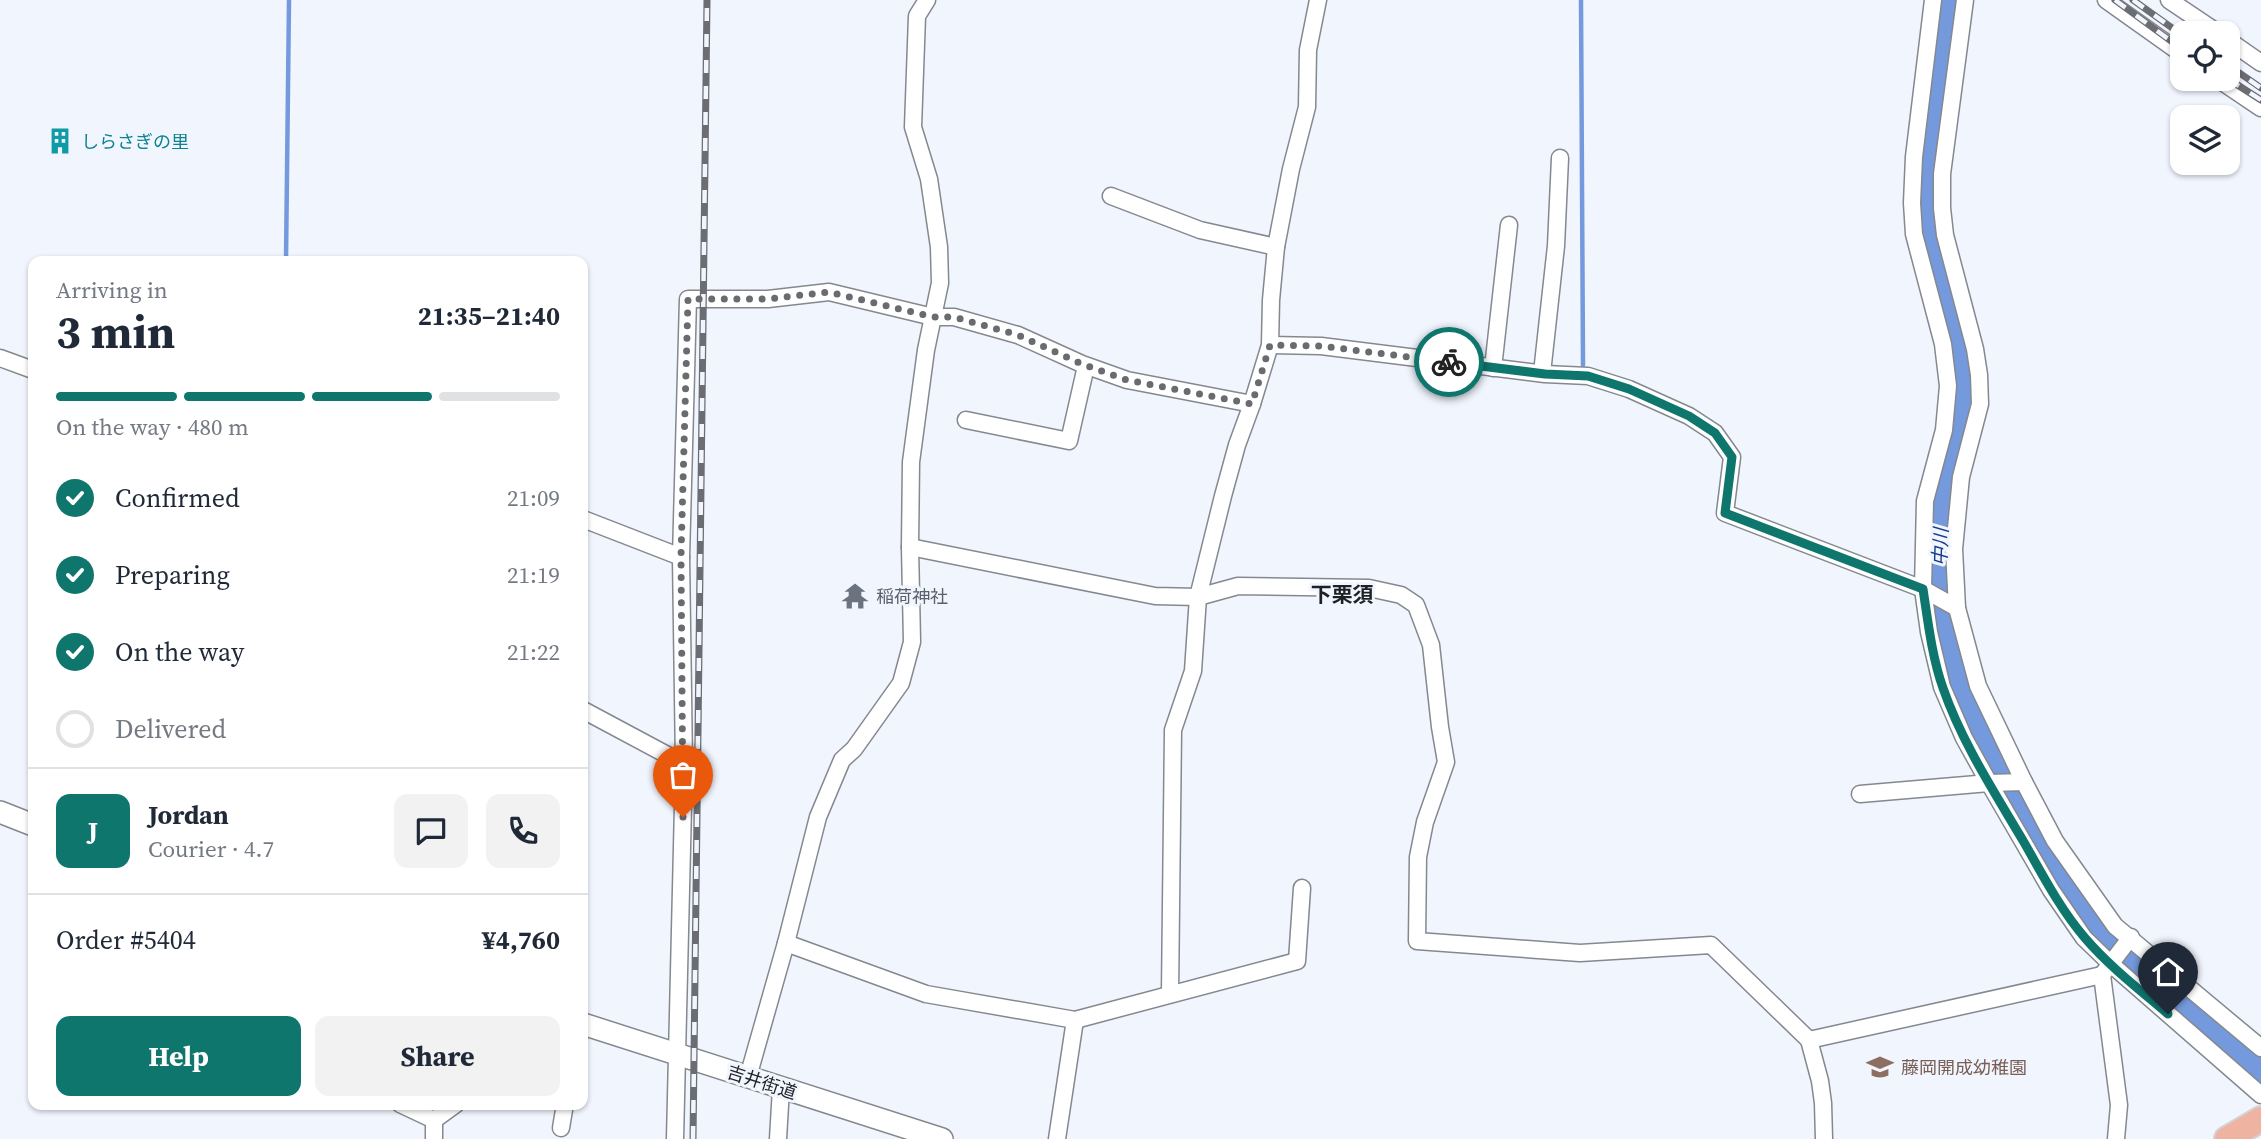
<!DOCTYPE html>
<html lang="en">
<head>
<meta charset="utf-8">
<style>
  body { margin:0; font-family:"Source Serif 4","Noto Sans JP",serif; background:#f2f2f3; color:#1f2937; height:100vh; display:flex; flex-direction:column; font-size:26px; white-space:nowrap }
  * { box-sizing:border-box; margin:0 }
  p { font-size:23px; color:#747a83 }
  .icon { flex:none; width:38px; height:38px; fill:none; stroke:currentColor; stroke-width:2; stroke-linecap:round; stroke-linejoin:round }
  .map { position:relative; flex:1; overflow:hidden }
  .details { position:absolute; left:28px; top:256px; width:560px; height:854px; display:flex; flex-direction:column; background:#fff; border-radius:14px; box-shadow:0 2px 5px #0004 }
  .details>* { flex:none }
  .fabs { position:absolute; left:2170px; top:21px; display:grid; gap:14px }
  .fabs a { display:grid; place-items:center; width:70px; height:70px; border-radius:14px; background:#fff; box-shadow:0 2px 5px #0004; font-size:35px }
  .pin { position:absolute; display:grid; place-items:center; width:60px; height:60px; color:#fff; margin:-72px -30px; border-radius:50% 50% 50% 0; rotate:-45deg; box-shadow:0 0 7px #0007 }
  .pin .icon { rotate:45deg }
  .courier { position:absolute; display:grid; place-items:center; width:70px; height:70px; margin:-35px; border:5px solid #0f766e; border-radius:50%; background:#fff; color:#222; box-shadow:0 2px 9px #0007 }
  .overview em { font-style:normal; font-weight:700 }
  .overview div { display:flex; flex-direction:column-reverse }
  .overview { display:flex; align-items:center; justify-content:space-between; height:119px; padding:0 28px }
  h1 { font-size:46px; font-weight:700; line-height:52px }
  .bar { display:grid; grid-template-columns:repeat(4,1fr); gap:10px 7px; align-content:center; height:84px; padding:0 28px }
  .bar i { height:9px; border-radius:5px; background:#e0e1e3 }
  .bar .selected { background:#0f766e }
  .bar p { grid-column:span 4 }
  .line { display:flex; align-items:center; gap:18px; padding:0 28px; border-top:2px solid #e0e1e3 }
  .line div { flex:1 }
  .round { display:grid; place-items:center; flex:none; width:74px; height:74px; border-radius:14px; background:#f2f2f3 }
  ol { padding:0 28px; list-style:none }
  li { display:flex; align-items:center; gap:21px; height:77px }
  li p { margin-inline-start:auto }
  li .icon { padding:7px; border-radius:50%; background:#0f766e; color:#fff; stroke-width:4 }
  li:last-child { color:#747a83 }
  li i { width:38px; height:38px; border:4px solid #e0e1e3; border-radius:50% }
  .button { display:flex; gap:14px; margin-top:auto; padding:14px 28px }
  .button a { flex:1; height:80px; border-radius:14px; background:#0f766e; color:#fff; font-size:28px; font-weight:700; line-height:80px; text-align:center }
  .button a+a { background:#f2f2f3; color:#1f2937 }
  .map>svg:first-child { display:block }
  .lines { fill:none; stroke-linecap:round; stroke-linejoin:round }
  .stream { stroke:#749add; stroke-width:4.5 }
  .river { stroke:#749add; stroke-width:26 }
  .minor-casing { stroke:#84888f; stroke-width:19 }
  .secondary-casing { stroke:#84888f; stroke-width:24 }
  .primary-casing { stroke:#d2d2d3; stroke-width:28 }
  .minor { stroke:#fff; stroke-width:16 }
  .secondary { stroke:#fff; stroke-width:21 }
  .primary { stroke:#efb3a1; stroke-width:24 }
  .rail-casing { stroke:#6b6d73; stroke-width:7 }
  .rail { stroke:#f1f5fe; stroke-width:4.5; stroke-dasharray:13; stroke-linecap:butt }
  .done { stroke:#686b70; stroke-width:7; stroke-dasharray:0 12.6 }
  .route { stroke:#0f766e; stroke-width:9 }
  .labels { text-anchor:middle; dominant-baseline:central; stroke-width:6; stroke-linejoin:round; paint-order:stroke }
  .culture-label { font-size:18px; fill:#0d838f; stroke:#f1f5fe; text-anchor:start }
  .worship-label { font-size:18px; fill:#5b616d; stroke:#f1f5fe; text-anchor:start }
  .education-label { font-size:18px; fill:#785e54; stroke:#f1f5fe; text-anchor:start }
  .street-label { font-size:18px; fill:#1e2023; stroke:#f1f5fe }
  .water-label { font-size:19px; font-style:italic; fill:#133d8a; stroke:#f1f5fe }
  .quarter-label { font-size:21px; font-weight:bold; fill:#1e2023; stroke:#f1f5fe }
</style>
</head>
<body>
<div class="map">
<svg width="2261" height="1139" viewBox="0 0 2261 1139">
  <rect width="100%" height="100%" fill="#f1f5fe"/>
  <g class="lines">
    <g class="stream">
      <path d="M1581 0 1583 365"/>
      <path d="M286 261 289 0"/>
    </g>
    <path class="river" d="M1949 0 1928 185 1931 244 1963 357 1964 373 1957 428 1943 497 1939 532V620L1954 678 1976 730 2038 842 2076 901 2108 936 2148 975 2261 1071"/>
    <g class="minor-casing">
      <g id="minor">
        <path d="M1933 0 1914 157 1912 203 1914 234 1943 344 1948 386 1944 430 1925 501 1923 589 1929 632 1942 687 1964 738 1989 783 2051 890 2084 938 2112 965 2261 1095"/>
        <path d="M1965 0 1942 174V208L1945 235 1975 349 1979 375 1980 404 1961 477 1954 549 1957 608 1978 686 2024 782 2055 841 2115 926 2261 1048"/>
        <path d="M2106 0 2182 54"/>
        <path d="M2169 0 2218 33"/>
        <path d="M2228 40 2261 63"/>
        <path d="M2218 79 2261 108"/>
        <path d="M1111 196 1200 230 1276 247"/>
        <path d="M1270 345 1321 346 1545 374 1588 376 1629 389 1689 416 1715 433 1732 457 1725 513 1923 589 1957 608"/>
        <path d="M0 358 33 370"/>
        <path d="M1493 368 1509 225"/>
        <path d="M1542 373 1556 246 1560 158"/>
        <path d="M966 420 1069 441 1086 366"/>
        <path d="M583 519 681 557"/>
        <path d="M910 547 1155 596 1198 597 1238 586 1369 588 1401 595 1416 605 1431 645 1440 727 1446 762 1425 822 1418 857 1417 941 1580 953 1711 945 1809 1040 1820 1081 1823 1103 1824 1139"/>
        <path d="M583 710 684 764"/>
        <path d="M1860 794 1989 783 2024 782"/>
        <path d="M786 943 926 994 1075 1020 1297 961 1302 888"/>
        <path d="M1170 994 1173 730 1193 671 1198 597 1223 496 1237 445 1252 404 1270 345 1271 300 1276 247 1291 169 1307 107 1308 50 1318 0"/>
        <path d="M1809 1040 2102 975"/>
        <path d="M748 1077 786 943 818 817 842 760 854 749 901 683 912 642 910 547 911 462 926 350 940 283 939 247 929 179 913 127 917 16 927 0"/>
        <path d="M400 1104 434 1120"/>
        <path d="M561 1128 565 1104"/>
        <path d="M434 1139V1120L456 1104"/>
        <path d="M675 1139 684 764 681 557 688 299H768L829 292 933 317H954L1018 335 1082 364 1127 380 1252 404"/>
        <path d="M778 1139 781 1088"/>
        <path d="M1057 1139 1075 1020"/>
        <path d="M2116 1139 2119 1105 2102 975 2131 937"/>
      </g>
    </g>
    <g class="secondary-casing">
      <g id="secondary">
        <path d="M0 812 33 825"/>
        <path d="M583 1024 942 1139"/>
      </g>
    </g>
    <g class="primary-casing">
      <path id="primary" d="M2227 1139 2261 1119"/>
    </g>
    <use href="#minor" class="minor"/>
    <use href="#secondary" class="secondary"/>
    <use href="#primary" class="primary"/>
    <g class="rail-casing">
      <g id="rail">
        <path d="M2115 0 2182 49"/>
        <path d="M2133 0 2182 35"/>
        <path d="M2228 65 2261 88"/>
        <path d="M2228 79 2261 100"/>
        <path d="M693 1139 707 0"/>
      </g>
    </g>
    <use href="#rail" class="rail"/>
  </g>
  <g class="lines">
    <path class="done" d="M683 817 681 556 688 299H768L829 292 933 317H954L1018 335 1082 364 1127 380 1252 404 1270 345 1321 346 1449 362"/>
    <path class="route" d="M1449 362 1545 374 1588 376 1629 389 1689 416 1715 433 1732 457 1725 513 1923 589C1928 622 1932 657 1943 688 1962 743 1995 793 2025 844 2043 876 2061 910 2085 938 2109 966 2140 990 2168 1014"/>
  </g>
  <defs>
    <g id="building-bare" transform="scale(2.1)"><path d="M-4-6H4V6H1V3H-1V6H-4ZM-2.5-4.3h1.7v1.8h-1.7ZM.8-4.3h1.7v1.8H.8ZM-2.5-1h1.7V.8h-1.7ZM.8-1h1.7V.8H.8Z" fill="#0f9aa8" stroke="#f1f5fe" stroke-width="2.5" paint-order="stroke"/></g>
    <g id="temple-bare" transform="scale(2.1)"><path d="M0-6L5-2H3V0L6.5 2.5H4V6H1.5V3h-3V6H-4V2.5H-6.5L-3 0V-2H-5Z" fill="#6b7280" stroke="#f1f5fe" stroke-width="2.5" paint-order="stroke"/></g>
    <g id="school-bare" transform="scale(2.1)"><path d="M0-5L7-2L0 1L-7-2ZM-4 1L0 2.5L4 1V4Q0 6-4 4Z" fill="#8d6e63" stroke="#f1f5fe" stroke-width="2.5" paint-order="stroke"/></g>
  </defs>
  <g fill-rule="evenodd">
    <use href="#building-bare" x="60" y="141"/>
    <use href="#temple-bare" x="855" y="596"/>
    <use href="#school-bare" x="1880" y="1067"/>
  </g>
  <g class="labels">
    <g class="culture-label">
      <text x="81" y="141">しらさぎの里</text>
    </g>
    <g class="worship-label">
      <text x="876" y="596">稲荷神社</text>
    </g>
    <g class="education-label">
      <text x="1901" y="1067">藤岡開成幼稚園</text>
    </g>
    <g class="street-label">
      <text transform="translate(762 1082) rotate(18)">吉井街道</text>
    </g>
    <g class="water-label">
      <text transform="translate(1940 547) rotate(-88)">中川</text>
    </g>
    <g class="quarter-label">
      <text x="1342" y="594">下栗須</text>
    </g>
  </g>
</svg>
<div class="fabs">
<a><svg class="icon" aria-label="locate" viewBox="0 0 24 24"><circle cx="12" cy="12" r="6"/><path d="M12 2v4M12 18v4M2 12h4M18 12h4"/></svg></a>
<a><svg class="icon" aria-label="layers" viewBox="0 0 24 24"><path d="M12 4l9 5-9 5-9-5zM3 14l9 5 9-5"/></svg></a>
</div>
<div class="pin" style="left:683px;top:817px;background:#ea580c"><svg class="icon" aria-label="bag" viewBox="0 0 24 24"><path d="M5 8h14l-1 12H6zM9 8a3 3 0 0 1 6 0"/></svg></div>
<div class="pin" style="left:2168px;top:1014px;background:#1f2937"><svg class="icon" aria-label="home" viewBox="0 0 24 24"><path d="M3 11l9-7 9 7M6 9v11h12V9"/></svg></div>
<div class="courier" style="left:1449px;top:362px"><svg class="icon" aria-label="bike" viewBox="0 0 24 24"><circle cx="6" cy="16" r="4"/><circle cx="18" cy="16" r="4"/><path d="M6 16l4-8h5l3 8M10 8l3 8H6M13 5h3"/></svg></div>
<section class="details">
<div class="overview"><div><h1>3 min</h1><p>Arriving in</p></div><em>21:35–21:40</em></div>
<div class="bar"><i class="selected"></i><i class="selected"></i><i class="selected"></i><i></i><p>On the way · 480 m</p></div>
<ol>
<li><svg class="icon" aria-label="check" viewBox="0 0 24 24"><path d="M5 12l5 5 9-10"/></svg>Confirmed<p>21:09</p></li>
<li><svg class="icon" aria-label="check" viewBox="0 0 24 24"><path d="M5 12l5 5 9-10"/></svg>Preparing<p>21:19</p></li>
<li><svg class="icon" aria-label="check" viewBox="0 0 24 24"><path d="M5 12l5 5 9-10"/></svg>On the way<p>21:22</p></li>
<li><i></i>Delivered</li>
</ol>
<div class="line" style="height:126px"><b class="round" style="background:#0f766e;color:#fff">J</b><div><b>Jordan</b><p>Courier · 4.7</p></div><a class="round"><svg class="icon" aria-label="chat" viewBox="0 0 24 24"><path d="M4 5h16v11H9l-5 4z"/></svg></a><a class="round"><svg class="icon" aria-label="phone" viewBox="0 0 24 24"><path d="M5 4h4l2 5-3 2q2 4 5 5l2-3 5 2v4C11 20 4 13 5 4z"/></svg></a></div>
<div class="line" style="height:91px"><div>Order #5404</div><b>¥4,760</b></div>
<div class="button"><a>Help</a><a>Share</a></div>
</section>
</div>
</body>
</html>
